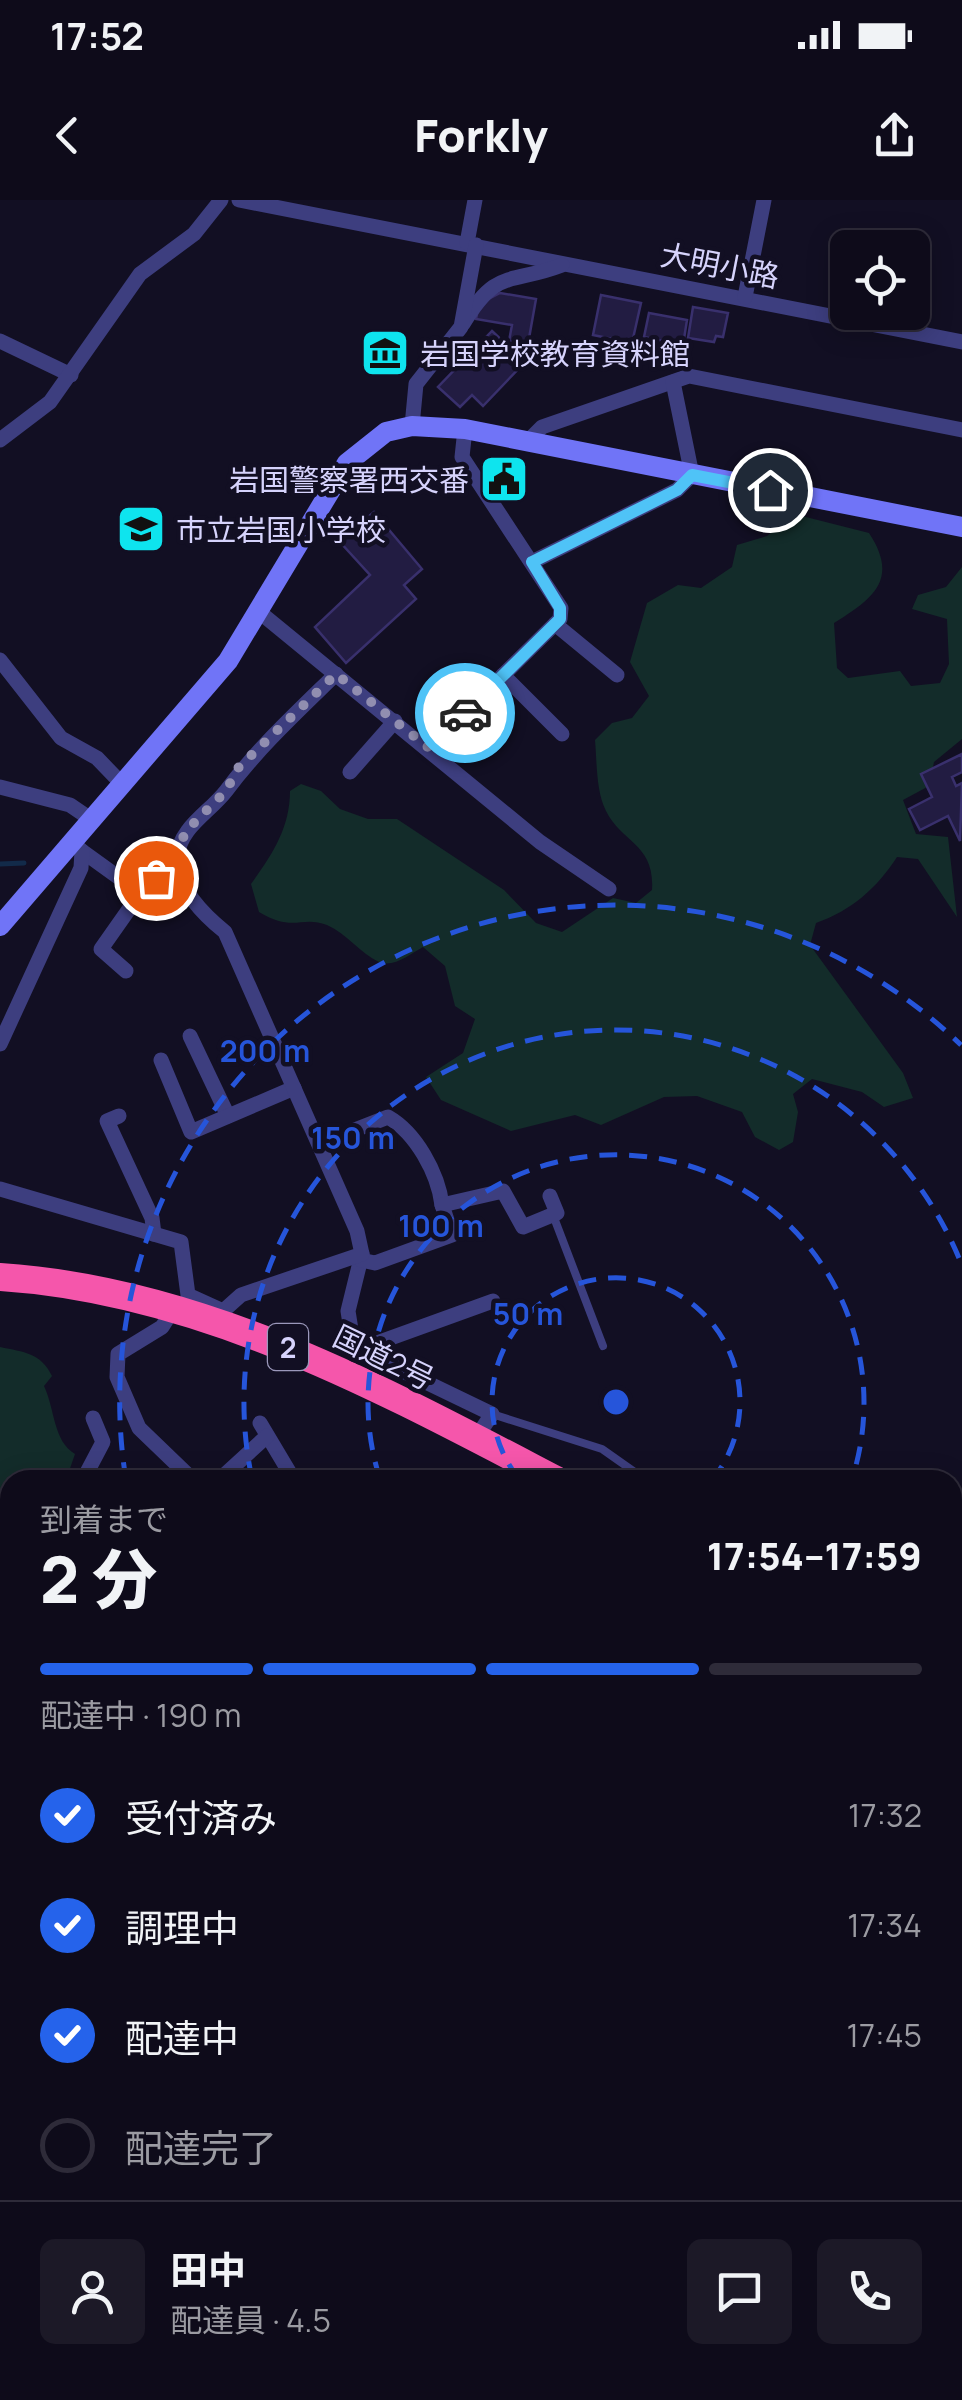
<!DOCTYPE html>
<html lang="ja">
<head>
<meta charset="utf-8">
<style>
  body { margin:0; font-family:Manrope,"Noto Sans JP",sans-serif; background:#1c1927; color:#f1f3f6; height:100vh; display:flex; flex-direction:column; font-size:38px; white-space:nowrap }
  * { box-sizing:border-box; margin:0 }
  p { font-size:32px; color:#9b9ba2 }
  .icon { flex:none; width:55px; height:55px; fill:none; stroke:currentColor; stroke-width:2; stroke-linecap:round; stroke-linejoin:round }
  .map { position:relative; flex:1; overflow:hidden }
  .panel { position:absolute; left:0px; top:1270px; width:962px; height:930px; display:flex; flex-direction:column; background:#0e0b1a; border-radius:30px 30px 0 0; box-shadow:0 5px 25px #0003,0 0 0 2px #2e2b39 }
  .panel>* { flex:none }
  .fabs { position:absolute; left:830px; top:30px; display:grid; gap:20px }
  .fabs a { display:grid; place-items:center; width:100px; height:100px; border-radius:15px; background:#0e0b1a; box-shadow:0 5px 25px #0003,0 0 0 2px #2e2b39; font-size:50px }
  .pin { position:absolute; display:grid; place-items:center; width:85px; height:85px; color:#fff; margin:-42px; border:5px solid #fff; border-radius:50%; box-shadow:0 2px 10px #0007 }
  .courier { position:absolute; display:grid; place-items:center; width:100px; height:100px; margin:-50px; border:8px solid #4fc3f7; border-radius:50%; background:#fff; color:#222; box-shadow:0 2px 12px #0007 }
  .overview em { font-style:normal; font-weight:800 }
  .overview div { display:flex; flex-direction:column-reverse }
  .overview { display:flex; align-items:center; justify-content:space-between; height:170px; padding:0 40px }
  h1 { font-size:65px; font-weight:800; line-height:75px }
  .bar { display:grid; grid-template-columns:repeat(4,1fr); gap:15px 10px; align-content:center; height:120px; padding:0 40px }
  .bar i { height:12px; border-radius:8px; background:#2e2b39 }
  .bar .active { background:#2563eb }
  .bar p { grid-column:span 4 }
  .line { display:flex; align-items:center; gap:25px; padding:0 40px; border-top:2px solid #2e2b39 }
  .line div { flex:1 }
  .round { display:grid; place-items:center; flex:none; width:105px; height:105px; border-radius:15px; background:#1c1927 }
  ol { padding:0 40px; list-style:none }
  li { display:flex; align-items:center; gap:30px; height:110px }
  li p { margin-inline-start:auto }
  li .icon { padding:10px; border-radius:50%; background:#2563eb; color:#fff; stroke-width:4 }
  li:last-child { color:#9b9ba2 }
  li i { width:55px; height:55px; border:5px solid #2e2b39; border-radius:50% }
  .status { display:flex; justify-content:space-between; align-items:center; height:70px; padding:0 50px; background:#0e0b1a; direction:ltr }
  .status svg { height:28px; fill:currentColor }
  header { display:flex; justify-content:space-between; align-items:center; height:130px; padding:0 40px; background:#0e0b1a; font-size:45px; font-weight:800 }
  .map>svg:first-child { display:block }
  .green { fill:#132c2a }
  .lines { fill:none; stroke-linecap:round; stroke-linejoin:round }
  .stream { stroke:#122a49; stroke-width:5 }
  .building { fill:#221c42; stroke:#39306d; stroke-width:2.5 }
  .highway-tunnel { stroke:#2f2c44; stroke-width:28; stroke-dasharray:28 14; stroke-linecap:butt }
  .lane { stroke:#3d3e7f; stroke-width:8 }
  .street { stroke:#3d3e7f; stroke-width:15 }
  .secondary { stroke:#7074f7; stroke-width:20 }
  .highway { stroke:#f556ab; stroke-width:28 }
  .done { stroke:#918eb0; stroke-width:10; stroke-dasharray:0 18 }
  .route { stroke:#4fc3f7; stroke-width:12 }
  .ring { fill:none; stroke:#2655da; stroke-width:5; stroke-dasharray:18 12 }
  .labels { text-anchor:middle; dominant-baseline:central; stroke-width:9; stroke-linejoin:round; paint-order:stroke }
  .shield { fill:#120f23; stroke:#9b98bb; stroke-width:2.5 }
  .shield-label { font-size:28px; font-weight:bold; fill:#d6d3fc }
  .street-label { font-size:30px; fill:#d6d3fc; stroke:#120f23 }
  .poi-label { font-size:30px; fill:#d6d3fc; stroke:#120f23; text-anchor:start }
  .centre { fill:#2655da; stroke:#120f23; stroke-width:5 }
  .ring-label { font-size:30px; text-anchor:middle; font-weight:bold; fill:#2655da; stroke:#120f23; stroke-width:9; stroke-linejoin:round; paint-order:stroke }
</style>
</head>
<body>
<div class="status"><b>17:52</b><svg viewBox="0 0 49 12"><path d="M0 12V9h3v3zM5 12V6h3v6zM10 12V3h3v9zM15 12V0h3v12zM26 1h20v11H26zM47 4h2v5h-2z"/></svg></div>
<header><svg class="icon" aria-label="back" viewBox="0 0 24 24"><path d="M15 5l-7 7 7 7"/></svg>Forkly<svg class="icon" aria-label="share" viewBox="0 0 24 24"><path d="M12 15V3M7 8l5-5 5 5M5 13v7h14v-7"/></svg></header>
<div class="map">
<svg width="962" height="2200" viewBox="0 0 962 2200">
  <rect width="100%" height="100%" fill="#120f23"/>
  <g class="green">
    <path d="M794 314 869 333C900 380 872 399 834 423L837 468 848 478 900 471 911 486 940 483 949 464 947 419 912 409 918 395 946 387 962 367V539L934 562 929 586 903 600 916 634 948 637 957 717 918 659 897 657C877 688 851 711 816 723L810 745 903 873 913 898 884 907 862 892 812 879 793 894 798 912 793 942 779 950 755 937 742 912 697 896 664 897 601 925 575 915 511 931 441 900 426 877 463 853 475 819 455 806 445 766 423 747C410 754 394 768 379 762 360 753 347 734 327 725 301 715 294 733 259 712L251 684C272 655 290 628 290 591L301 584 321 591 340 609 368 619H397L504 690 536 723 562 732 613 698 636 703 652 690C655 644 622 643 606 611 596 591 597 563 595 540L612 523 632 518 649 496 630 462 647 403 678 385 701 388 732 367 737 345 767 336Z"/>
    <path d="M0 1147C24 1152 41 1153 52 1176L44 1186C55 1209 53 1241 75 1254L66 1280H10V1385L0 1397Z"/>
    <path d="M953 1449 962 1460V2200H0V1451L10 1457V2190H952Z"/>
  </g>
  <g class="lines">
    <path class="stream" d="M0 664 24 663"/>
  </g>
  <g class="building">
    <path d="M500 93 536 99 528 144 509 141 512 125 476 119 479 104Z"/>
    <path d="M601 95 641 103 632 143 593 135Z"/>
    <path d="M693 107 728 113 723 137 716 136 714 142 688 138Z"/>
    <path d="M649 113 687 120 683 145 644 137Z"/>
    <path d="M492 131 525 162 483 206 472 195 460 207 438 187Z"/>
    <path d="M374 312 422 369 404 385 416 399 346 463 315 427 370 375 339 341Z"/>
    <path d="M962 554V572L952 577 956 586 962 583 960 641 948 616 920 630 909 609 932 597 921 574Z"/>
  </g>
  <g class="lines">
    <path class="highway-tunnel" d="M952 1488 962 1493"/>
    <g class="lane">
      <path d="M553 1015 603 1146"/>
      <path d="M492 1214 602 1249 646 1280"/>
      <path d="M952 1421 962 1432"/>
    </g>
    <g class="street">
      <path d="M239 0 962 142"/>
      <path d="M467 43 475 0"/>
      <path d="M745 97 764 0"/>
      <path d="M463 124C497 67 510 85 562 65"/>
      <path d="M0 141 71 175"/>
      <path d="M412 226 416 184 461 127 476 45"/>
      <path d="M0 240 50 202 140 74 194 34 221 0"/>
      <path d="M527 242 542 227 689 176 962 230"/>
      <path d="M532 362 677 290 692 275 673 182"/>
      <path d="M257 410 540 642 609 689"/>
      <path d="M555 424 617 475"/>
      <path d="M0 460 61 538 97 558 123 585"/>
      <path d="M503 475 562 534"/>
      <path d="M429 548 560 419 561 408 462 257 465 229"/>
      <path d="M350 572 395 521"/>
      <path d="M0 587 70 605 92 620"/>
      <path d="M82 651 118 677 164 666"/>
      <path d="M126 771 101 749 158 668"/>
      <path d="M190 836 228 916"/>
      <path d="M0 844 81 668 82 651 72 642"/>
      <path d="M161 860 191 932 294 888"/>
      <path d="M119 916 107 921 152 1018 154 1034"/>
      <path d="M319 944 388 917C416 933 438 973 442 1005"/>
      <path d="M0 989 181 1042 188 1095 221 1110"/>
      <path d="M362 1054 348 1111 352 1136 378 1159 492 1214 476 1238"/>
      <path d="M361 1060 375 1063 452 1035 442 1005 503 991 523 1027 557 1013 550 996"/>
      <path d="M174 1108 162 1127 118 1154 117 1177 139 1228 193 1280"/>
      <path d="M212 1121 241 1095 362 1054 357 1031 225 732C205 716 175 687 177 657 180 627 209 613 226 591 258 548 297 512 336 474"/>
      <path d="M363 1148 493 1101"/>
      <path d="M260 1223 294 1280"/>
      <path d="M83 1280 103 1242 93 1218"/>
      <path d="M219 1280 267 1236"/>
    </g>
    <path class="secondary" d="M0 726 228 461 347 263 386 232 412 226 465 229 962 327"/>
    <path class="highway" d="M0 1077C201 1090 380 1188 556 1280"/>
  </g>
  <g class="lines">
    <path class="done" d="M156 678 158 668 176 660 185 632 226 591 238 568 336 474 429 548 465 513"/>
    <path class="route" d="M465 513 560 419V408L532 362 677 290 692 275 770 290"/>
  </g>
  <g class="ring">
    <path d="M519 1279A124 124 0 1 1 713 1279"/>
    <path d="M380 1279A248 248 0 1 1 852 1279"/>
    <path d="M961 1341A372 372 0 0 1 953 1359M252 1279A372 372 0 0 1 961 1063"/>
    <path d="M126 1280A496 496 0 0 1 961 845"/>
  </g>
  <defs>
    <g id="museum-square" transform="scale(2.5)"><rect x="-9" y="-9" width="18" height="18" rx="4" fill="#0ee4ee" stroke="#120f23"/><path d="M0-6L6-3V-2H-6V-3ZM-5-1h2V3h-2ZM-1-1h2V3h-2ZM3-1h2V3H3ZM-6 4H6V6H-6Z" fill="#111"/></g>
    <g id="civic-square" transform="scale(2.5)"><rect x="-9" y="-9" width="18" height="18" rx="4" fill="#0ee4ee" stroke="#120f23"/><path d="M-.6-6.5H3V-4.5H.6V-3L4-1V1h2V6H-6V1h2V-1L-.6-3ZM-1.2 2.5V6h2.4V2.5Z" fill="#111"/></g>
    <g id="school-square" transform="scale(2.5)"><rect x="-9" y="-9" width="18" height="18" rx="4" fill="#0ee4ee" stroke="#120f23"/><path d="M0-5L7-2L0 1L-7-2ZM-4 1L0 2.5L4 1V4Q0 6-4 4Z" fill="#111"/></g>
  </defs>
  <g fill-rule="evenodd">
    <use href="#museum-square" x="385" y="153"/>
    <use href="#civic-square" x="504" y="279"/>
    <use href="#school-square" x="141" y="329"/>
  </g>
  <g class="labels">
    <rect class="shield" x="268" y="1124" width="40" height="46" rx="8"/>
    <g class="shield-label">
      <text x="288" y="1147">2</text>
    </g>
    <g class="street-label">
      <text transform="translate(720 65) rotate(11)">大明小路</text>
      <text transform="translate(384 1157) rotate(26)">国道2号</text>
    </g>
    <g class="poi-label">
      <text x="420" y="153">岩国学校教育資料館</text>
      <text x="469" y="279" text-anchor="end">岩国警察署西交番</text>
      <text x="176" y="329">市立岩国小学校</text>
    </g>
  </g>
  <circle cx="616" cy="1202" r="15" class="centre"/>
  <g class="ring-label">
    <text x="265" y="862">200 m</text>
    <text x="353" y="949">150 m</text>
    <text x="441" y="1037">100 m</text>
    <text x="528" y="1125">50 m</text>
  </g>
</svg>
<div class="fabs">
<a><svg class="icon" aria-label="locate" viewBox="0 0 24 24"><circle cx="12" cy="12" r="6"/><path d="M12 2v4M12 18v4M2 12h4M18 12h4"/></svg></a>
</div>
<div class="pin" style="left:156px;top:678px;background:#ea580c"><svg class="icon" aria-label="bag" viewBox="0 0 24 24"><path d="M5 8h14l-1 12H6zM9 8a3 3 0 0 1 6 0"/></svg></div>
<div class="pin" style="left:770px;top:290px;background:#1f2937"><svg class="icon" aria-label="home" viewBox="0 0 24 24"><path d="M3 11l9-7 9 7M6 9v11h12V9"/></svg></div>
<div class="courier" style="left:465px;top:513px"><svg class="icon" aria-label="car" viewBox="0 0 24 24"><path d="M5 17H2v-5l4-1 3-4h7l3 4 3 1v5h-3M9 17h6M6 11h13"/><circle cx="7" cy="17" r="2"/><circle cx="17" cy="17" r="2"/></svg></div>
<section class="panel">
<div class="overview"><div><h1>2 分</h1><p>到着まで</p></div><em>17:54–17:59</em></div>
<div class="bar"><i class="active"></i><i class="active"></i><i class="active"></i><i></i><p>配達中 · 190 m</p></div>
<ol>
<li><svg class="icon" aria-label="check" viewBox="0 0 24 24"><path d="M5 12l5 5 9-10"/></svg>受付済み<p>17:32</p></li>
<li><svg class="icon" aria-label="check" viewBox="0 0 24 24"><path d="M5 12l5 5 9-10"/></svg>調理中<p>17:34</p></li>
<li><svg class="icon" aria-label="check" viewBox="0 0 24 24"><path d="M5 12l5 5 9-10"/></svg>配達中<p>17:45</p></li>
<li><i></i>配達完了</li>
</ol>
<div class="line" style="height:180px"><a class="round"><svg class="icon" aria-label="person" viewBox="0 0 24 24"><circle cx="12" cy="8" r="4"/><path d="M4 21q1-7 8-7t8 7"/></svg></a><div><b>田中</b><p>配達員 · 4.5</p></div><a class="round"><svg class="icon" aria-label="chat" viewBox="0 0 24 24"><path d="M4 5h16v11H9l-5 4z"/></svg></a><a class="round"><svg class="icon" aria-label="phone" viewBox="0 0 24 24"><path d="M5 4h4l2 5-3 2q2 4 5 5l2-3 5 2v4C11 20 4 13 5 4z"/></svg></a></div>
</section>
</div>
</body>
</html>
